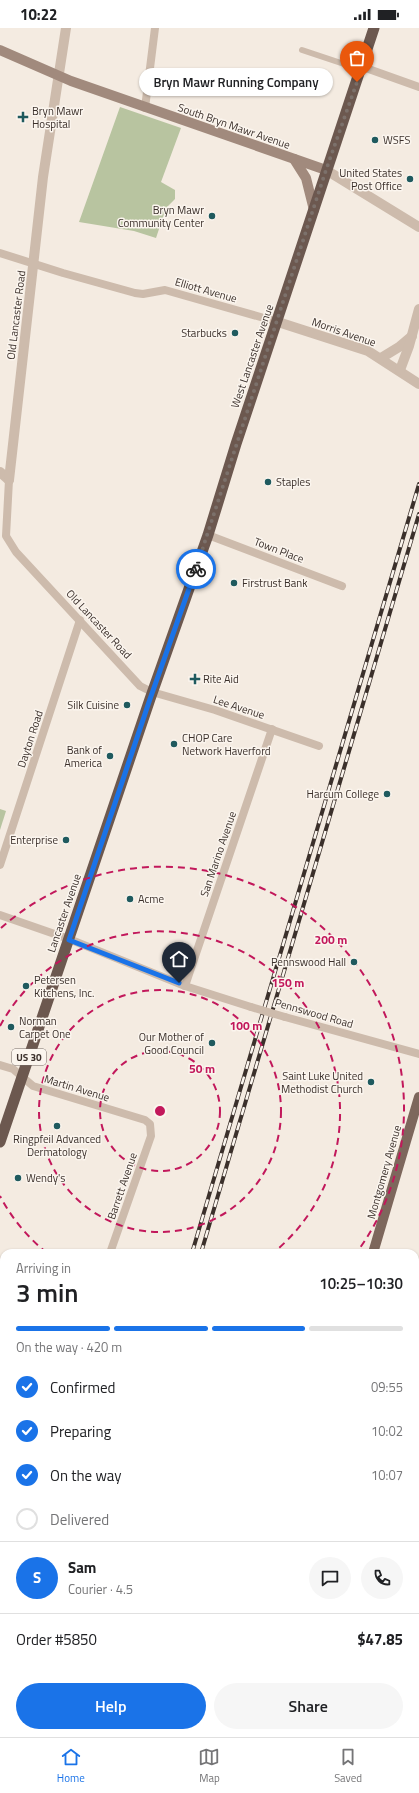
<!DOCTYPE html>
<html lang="en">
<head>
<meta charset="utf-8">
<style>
  body { margin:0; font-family:"Titillium Web",sans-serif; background:#f6f6f6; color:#202124; height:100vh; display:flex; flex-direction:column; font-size:15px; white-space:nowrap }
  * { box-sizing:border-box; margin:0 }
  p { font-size:13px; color:#757577 }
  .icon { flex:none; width:22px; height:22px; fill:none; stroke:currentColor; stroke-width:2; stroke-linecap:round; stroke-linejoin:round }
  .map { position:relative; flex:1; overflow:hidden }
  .side { position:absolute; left:0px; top:1221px; width:419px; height:488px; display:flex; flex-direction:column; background:#fff; border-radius:12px 12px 0 0; box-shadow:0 1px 3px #0004 }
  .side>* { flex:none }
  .pin { position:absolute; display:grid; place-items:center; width:34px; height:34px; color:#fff; margin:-41px -17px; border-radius:50% 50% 50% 0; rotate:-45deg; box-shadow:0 0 4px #0007 }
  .pin .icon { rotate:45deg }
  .courier { position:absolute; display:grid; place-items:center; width:40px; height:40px; margin:-20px; border:3px solid #1a73e8; border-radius:50%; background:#fff; color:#222; box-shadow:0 1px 5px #0007 }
  .bubble { position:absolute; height:28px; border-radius:14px; background:#fff; box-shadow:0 1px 3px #0004; font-size:13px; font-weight:600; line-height:28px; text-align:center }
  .head em { font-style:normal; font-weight:600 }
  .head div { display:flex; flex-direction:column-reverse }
  .head { display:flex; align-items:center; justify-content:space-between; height:68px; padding:0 16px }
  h1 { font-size:26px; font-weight:600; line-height:30px }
  .bar { display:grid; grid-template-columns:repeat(4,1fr); gap:6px 4px; align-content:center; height:48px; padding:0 16px }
  .bar i { height:5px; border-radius:3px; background:#e0e0e0 }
  .bar .selected { background:#1a73e8 }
  .bar p { grid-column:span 4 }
  .line { display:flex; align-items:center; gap:10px; padding:0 16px; border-top:1px solid #e0e0e0 }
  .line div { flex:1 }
  .round { display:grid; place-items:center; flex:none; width:42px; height:42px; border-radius:21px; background:#f6f6f6 }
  ol { padding:0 16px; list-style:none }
  li { display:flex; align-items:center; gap:12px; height:44px }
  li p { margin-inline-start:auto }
  li .icon { padding:4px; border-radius:50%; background:#1a73e8; color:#fff; stroke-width:4 }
  li:last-child { color:#757577 }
  li i { width:22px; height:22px; border:2px solid #e0e0e0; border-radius:50% }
  .button { display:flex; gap:8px; margin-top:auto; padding:8px 16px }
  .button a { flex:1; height:46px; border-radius:24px; background:#1a73e8; color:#fff; font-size:16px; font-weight:600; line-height:46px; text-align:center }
  .button a+a { background:#f6f6f6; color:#202124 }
  .status { display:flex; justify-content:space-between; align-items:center; height:28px; padding:0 20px; background:#fff; direction:ltr }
  .status svg { height:11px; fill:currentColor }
  .menu { display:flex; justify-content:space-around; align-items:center; height:56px; border-top:1px solid #e0e0e0; background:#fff; font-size:11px; color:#757577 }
  .menu a { display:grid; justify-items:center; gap:2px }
  .menu .selected { color:#1a73e8 }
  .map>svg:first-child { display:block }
  .green { fill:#b8c4a0 }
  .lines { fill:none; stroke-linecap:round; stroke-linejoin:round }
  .pedestrian { stroke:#cdbbac; stroke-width:6 }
  .minor { stroke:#cdbbac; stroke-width:8 }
  .tertiary { stroke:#cdbbac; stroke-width:10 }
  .secondary { stroke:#a18a7d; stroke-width:10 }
  .primary { stroke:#7d675c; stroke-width:10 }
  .trunk { stroke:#6c584f; stroke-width:11 }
  .rail-casing { stroke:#3b302b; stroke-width:4 }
  .rail { stroke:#fbf5ee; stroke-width:2.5; stroke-dasharray:8; stroke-linecap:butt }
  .minor-bridge { stroke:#cdbbac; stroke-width:8 }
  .done { stroke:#7c716b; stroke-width:4; stroke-dasharray:0 7.2 }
  .route { stroke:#1a73e8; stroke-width:5 }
  .ring { fill:none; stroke:#c2185b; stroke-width:2; stroke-dasharray:7 5 }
  .poi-dot { fill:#1f5a5e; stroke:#fbf5ee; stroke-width:1.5 }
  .labels { text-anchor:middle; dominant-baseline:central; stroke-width:3; stroke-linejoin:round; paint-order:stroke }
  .shield { fill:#fbf5ee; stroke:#756b66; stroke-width:1 }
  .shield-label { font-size:10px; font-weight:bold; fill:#3b302b }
  .poi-label { font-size:11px; fill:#3b302b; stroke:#fbf5ee; text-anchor:start }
  .street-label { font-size:11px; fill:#3b302b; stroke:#fbf5ee }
  .centre { fill:#c2185b; stroke:#fbf5ee; stroke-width:2 }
  .ring-label { font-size:12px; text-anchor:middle; font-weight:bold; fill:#c2185b; stroke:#fbf5ee; stroke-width:3; stroke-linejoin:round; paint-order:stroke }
</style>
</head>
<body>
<div class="status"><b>10:22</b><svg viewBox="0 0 49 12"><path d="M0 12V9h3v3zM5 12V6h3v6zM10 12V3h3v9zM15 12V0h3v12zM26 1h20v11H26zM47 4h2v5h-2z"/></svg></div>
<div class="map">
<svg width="419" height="1709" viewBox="0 0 419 1709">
  <rect width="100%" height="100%" fill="#f4ebe1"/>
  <g class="green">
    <path d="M120 79 181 100 161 154 175 162V171L166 180 156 210 134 203 79 194Z"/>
    <path d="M0 781 6 783 0 802Z"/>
  </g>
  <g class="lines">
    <path class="pedestrian" d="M302 22 362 42"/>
    <g class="minor">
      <path d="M363 39 419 59"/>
      <path d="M145 80 155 0"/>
      <path d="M0 225 63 245 135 265 143 266 165 262 278 294"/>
      <path d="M9 452 6 508 16 524 140 658 152 664 215 682 319 718"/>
      <path d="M208 507 342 558"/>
      <path d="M0 837 80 592"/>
      <path d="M0 887 69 911 185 958 251 979"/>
      <path d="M185 958 272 701"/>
      <path d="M285 989 419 1026"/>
      <path d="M0 1037 13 1041 33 1058 145 1092 150 1096 151 1108 110 1225"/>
      <path d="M0 1392 4 1409"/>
      <path d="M415 1417 419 1413"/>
      <path d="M0 1562 4 1564"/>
      <path d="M415 1628 419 1632"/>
      <path d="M264 1705 269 1709"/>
      <path d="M20 1709 21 1705"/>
      <path d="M129 1709 130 1705"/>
    </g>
    <g class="tertiary">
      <path d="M326 142 419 199"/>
      <path d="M278 294 368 323 419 356"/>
      <path d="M381 330 399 319 412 308"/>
      <path d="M400 342 409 318 419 281"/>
      <path d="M0 444 9 452"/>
      <path d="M9 452 43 149 66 0"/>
    </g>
    <g class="secondary">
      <path d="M0 22 71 53 326 142"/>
      <path d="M294 131 306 150 314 182"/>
    </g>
    <g class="primary">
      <path d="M373 1225 419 1069"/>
      <path d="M229 1709 230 1705"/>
    </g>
    <path class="trunk" d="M0 1114 150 671 208 507 236 416 374 0"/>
    <g class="rail-casing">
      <g id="rail">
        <path d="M192 1225 419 456"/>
        <path d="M201 1225 419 486"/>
        <path d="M41 1709 43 1705"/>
        <path d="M50 1709 51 1705"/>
      </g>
    </g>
    <use href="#rail" class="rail"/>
    <path class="minor-bridge" d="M251 979 285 989"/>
  </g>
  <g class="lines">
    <path class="done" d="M196 541 326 142 357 54"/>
    <path class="route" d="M179 955 69 912 150 671 196 541"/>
  </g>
  <g class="ring">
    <circle cx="160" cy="1083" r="60"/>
    <circle cx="160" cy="1083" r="121"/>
    <path d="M47 1225A181 181 0 0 1 0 1168M0 998A181 181 0 1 1 273 1225"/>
    <path d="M1 900A242 242 0 0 1 357 1224"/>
  </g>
  <g class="poi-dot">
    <path d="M21 83h4v4h4v4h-4v4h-4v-4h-4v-4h4z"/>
    <circle cx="375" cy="112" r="4"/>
    <circle cx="410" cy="151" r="4"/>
    <circle cx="212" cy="188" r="4"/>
    <circle cx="235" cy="305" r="4"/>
    <circle cx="268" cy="454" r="4"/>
    <circle cx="234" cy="555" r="4"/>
    <path d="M193 645h4v4h4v4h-4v4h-4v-4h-4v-4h4z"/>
    <circle cx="127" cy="677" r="4"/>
    <circle cx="174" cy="716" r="4"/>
    <circle cx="110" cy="728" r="4"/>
    <circle cx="387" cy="766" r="4"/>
    <circle cx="66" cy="812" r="4"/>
    <circle cx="130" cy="871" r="4"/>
    <circle cx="354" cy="934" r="4"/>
    <circle cx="26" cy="958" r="4"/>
    <circle cx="11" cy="999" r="4"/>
    <circle cx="212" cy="1015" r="4"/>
    <circle cx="371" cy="1054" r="4"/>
    <circle cx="57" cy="1098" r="4"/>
    <circle cx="18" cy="1150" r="4"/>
  </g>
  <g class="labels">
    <rect class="shield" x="12" y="1021" width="34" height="16" rx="3"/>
    <g class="shield-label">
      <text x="29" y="1029">US 30</text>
    </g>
    <g class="poi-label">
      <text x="32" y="83">Bryn Mawr<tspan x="32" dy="13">Hospital</tspan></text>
      <text x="383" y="112">WSFS</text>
      <text x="402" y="145" text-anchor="end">United States<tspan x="402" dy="13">Post Office</tspan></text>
      <text x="204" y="182" text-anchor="end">Bryn Mawr<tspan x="204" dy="13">Community Center</tspan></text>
      <text x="227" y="305" text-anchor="end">Starbucks</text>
      <text x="276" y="454">Staples</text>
      <text x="242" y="555">Firstrust Bank</text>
      <text x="203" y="651">Rite Aid</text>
      <text x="119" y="677" text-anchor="end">Silk Cuisine</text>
      <text x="182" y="710">CHOP Care<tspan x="182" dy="13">Network Haverford</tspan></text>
      <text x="102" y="722" text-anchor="end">Bank of<tspan x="102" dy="13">America</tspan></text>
      <text x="379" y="766" text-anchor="end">Harcum College</text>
      <text x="58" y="812" text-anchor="end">Enterprise</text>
      <text x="138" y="871">Acme</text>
      <text x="346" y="934" text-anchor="end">Pennswood Hall</text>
      <text x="34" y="952">Petersen<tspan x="34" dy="13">Kitchens, Inc.</tspan></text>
      <text x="19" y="993">Norman<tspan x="19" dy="13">Carpet One</tspan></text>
      <text x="204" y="1009" text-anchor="end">Our Mother of<tspan x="204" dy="13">Good Council</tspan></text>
      <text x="363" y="1048" text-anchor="end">Saint Luke United<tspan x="363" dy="13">Methodist Church</tspan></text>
      <text x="57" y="1111" text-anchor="middle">Ringpfeil Advanced<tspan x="57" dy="13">Dermatology</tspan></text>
      <text x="26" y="1150">Wendy's</text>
    </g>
    <g class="street-label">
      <text transform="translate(234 98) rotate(19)">South Bryn Mawr Avenue</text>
      <text transform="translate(206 262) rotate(16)">Elliott Avenue</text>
      <text transform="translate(16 287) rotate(-83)">Old Lancaster Road</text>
      <text transform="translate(344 304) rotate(19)">Morris Avenue</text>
      <text transform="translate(252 328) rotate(-71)">West Lancaster Avenue</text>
      <text transform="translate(279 522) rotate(21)">Town Place</text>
      <text transform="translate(99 596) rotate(47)">Old Lancaster Road</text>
      <text transform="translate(239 679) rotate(18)">Lee Avenue</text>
      <text transform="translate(30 711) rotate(-72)">Dayton Road</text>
      <text transform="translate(218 826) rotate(-71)">San Marino Avenue</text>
      <text transform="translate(64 885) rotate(-71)">Lancaster Avenue</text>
      <text transform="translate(314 985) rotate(16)">Pennswood Road</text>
      <text transform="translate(77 1060) rotate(17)">Martin Avenue</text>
      <text transform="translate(384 1144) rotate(-74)">Montgomery Avenue</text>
      <text transform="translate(122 1158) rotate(-71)">Barrett Avenue</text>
    </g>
  </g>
  <circle cx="160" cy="1083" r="6" class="centre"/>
  <g class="ring-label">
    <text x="331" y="916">200 m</text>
    <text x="288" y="959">150 m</text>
    <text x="246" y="1002">100 m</text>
    <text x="202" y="1045">50 m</text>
  </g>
</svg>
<div class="pin" style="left:357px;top:54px;background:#ea580c"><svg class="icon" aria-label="bag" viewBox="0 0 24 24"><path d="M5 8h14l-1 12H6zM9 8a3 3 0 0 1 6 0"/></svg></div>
<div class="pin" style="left:179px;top:955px;background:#1f2937"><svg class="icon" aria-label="home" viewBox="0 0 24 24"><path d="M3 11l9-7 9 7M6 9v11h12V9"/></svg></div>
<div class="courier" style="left:196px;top:541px"><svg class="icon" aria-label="bike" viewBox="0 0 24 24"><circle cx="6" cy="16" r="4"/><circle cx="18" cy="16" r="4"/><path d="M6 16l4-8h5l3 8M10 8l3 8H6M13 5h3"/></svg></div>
<div class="bubble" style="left:139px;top:40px;width:194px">Bryn Mawr Running Company</div>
<section class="side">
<div class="head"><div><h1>3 min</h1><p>Arriving in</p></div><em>10:25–10:30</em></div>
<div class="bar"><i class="selected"></i><i class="selected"></i><i class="selected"></i><i></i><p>On the way · 420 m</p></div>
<ol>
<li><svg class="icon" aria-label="check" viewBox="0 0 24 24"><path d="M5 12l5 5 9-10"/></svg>Confirmed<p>09:55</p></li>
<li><svg class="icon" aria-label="check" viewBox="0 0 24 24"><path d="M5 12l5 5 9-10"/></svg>Preparing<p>10:02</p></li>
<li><svg class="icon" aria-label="check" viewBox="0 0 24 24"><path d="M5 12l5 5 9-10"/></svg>On the way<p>10:07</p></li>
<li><i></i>Delivered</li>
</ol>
<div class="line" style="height:72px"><b class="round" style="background:#1a73e8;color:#fff">S</b><div><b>Sam</b><p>Courier · 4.5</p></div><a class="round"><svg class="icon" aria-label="chat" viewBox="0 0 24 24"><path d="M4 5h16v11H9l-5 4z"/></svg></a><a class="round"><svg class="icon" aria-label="phone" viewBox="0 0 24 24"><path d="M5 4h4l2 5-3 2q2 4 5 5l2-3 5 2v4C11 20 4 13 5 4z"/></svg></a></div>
<div class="line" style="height:52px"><div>Order #5850</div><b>$47.85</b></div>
<div class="button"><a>Help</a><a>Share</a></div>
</section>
</div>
<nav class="menu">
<a class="selected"><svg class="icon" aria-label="home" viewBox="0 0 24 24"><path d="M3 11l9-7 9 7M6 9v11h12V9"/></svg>Home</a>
<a><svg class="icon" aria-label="map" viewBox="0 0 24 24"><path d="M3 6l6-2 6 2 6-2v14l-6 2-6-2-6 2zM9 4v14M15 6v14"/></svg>Map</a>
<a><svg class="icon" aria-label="saved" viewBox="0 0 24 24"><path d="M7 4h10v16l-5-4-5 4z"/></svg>Saved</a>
</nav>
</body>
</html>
